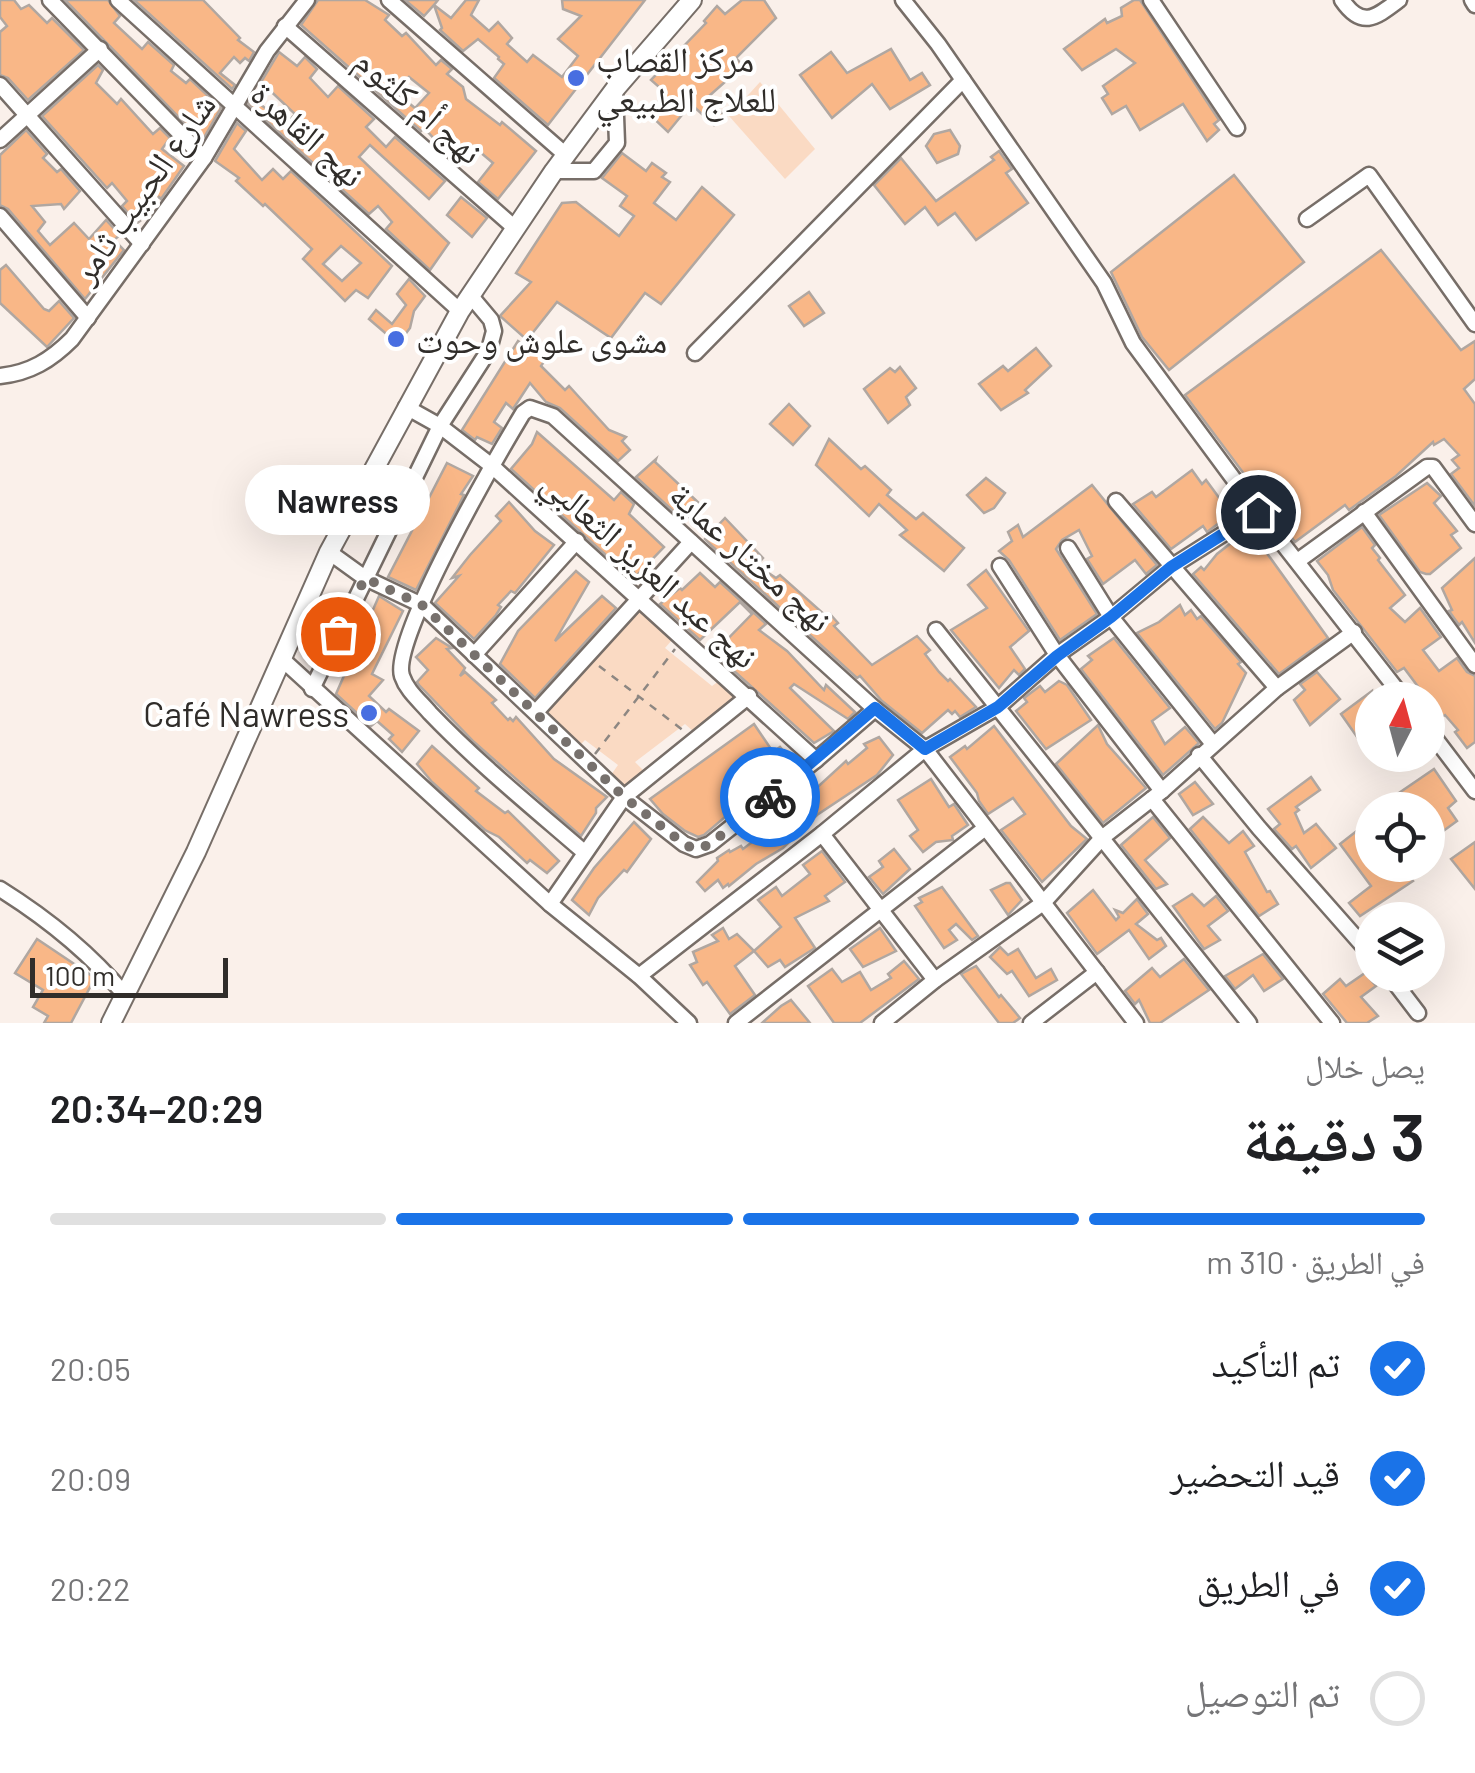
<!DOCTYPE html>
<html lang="ar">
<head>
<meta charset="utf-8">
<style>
  body { margin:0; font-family:Barlow,"Noto Naskh Arabic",sans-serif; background:#f6f6f6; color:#202124; direction:rtl; height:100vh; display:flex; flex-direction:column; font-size:38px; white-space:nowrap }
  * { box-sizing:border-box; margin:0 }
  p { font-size:32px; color:#757577 }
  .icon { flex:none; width:55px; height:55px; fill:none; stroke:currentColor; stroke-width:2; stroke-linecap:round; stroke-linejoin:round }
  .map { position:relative; height:1023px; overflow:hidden; direction:ltr }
  .side { display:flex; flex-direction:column; background:#fff; flex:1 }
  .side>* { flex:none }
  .needle { width:65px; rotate:6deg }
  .tools { position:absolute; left:1355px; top:682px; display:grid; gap:20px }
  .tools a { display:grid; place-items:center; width:90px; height:90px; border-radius:50%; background:#fff; box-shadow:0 10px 40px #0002; font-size:50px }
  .scale { position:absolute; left:30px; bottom:25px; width:198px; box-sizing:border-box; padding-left:10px; border:5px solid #302d2a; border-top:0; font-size:28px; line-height:35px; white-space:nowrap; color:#302d2a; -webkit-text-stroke:8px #fff; paint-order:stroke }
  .pin { position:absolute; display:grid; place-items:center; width:85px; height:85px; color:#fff; margin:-42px; border:5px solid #fff; border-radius:50%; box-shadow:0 2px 10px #0007 }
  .courier { position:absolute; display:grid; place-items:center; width:100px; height:100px; margin:-50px; border:8px solid #1a73e8; border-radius:50%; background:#fff; color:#222; box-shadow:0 2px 12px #0007 }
  .bubble { position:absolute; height:70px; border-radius:35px; background:#fff; box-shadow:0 10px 40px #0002; font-size:32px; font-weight:600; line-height:70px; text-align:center; direction:rtl }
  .head em { font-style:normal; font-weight:600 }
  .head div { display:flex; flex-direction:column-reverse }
  .head { display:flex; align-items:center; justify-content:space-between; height:170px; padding:0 50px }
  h1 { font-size:65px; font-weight:600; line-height:75px }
  .bar { display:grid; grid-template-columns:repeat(4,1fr); gap:15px 10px; align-content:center; height:120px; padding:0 50px }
  .bar i { height:12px; border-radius:8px; background:#e0e0e0 }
  .bar .active { background:#1a73e8 }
  .bar p { grid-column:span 4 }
  ol { padding:0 50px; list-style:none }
  li { display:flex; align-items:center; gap:30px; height:110px }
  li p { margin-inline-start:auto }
  li .icon { padding:10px; border-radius:50%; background:#1a73e8; color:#fff; stroke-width:4 }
  li:last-child { color:#757577 }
  li i { width:55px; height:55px; border:5px solid #e0e0e0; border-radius:50% }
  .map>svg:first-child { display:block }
  .green { fill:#fadac3 }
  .building { fill:#f9b787; stroke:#b0a7a1; stroke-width:2.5; fill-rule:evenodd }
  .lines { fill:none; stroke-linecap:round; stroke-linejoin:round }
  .minor-casing { stroke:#776e68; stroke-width:19 }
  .major-casing { stroke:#776e68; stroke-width:22 }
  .path { stroke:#8d8782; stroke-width:2.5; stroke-dasharray:8 8; stroke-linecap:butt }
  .minor { stroke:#fff; stroke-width:14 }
  .major { stroke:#fff; stroke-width:18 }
  .done { stroke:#77716d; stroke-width:10; stroke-dasharray:0 18 }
  .route { stroke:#1a73e8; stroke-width:12 }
  .poi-dot { fill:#486ee1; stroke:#fff; stroke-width:4 }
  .labels { text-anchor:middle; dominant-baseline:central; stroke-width:8; stroke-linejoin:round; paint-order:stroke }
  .poi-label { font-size:35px; fill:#302d2a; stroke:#fff; text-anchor:start }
  .street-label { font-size:35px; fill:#302d2a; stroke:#fff }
</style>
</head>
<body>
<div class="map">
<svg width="1475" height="1023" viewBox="0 0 1475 1023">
  <rect width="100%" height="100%" fill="#faf0ea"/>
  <g class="green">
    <path d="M760 82 815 149 785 179 729 116Z"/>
    <path d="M639 610 672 640 665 648 712 686 719 681 737 698 694 732 685 724 635 762 644 771 625 786 611 775 618 765 585 740 578 747 545 714Z"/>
  </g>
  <g class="building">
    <path d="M0 0H14L21 9 29 5 47 23 52 18 84 50 28 100 8 78 0 75V32L7 26 0 17Z"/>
    <path d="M65 0H108L120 16 114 23 142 49 148 42 174 65 171 71 186 83 190 79 221 108 202 141Z"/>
    <path d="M134 0H203L240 38 238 40 254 52 249 61 245 58 240 63 234 57 220 73 235 85 232 89Z"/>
    <path d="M318 0H365L389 15 385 20 402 36 406 33 436 65 441 60 452 69 447 74 463 87 466 99 500 125 502 122 536 151 498 199 478 182 493 163 473 146 458 164 424 128 421 131 301 25ZM409 77 429 93 415 108 395 92Z"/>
    <path d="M405 0H438L434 5 451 18 466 0H479L471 15 489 31 498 22 512 38 507 44 527 62 533 55 562 77 578 56 558 39 581 16 563 9 562 0H645L548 125 494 78 504 64 498 59 499 57 478 39 463 51 440 30 442 28 434 5 424 16Z"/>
    <path d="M742 0H764L776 18 736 58 743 66 708 97 724 116 714 125 691 104 668 132 648 113 666 93 651 80 706 23 704 21 717 6 725 14Z"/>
    <path d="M1134 0H1140L1219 120 1214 124 1219 130 1207 141 1183 104 1140 130 1126 106 1112 114 1102 98 1108 94 1103 86 1135 63 1116 49 1082 70 1064 49 1105 19 1107 23 1122 16 1121 8Z"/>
    <path d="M891 49 910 80 922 73 930 85 890 109 872 84 832 118 800 75 831 52 847 73Z"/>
    <path d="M279 52 297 66 305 57 317 69 310 78 328 97 338 86 374 119 366 127 386 147 395 137 445 181 429 199 370 145 359 157 449 243 430 270 386 229 392 222 378 206 369 214 248 104 252 98 286 124 295 114 261 82Z"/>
    <path d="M98 65 103 70 96 83 117 104 121 99 153 134 160 128 170 138 162 149 184 166 161 199 159 197 137 217 140 221 137 223 122 206 127 201 112 183 107 188 42 116Z"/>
    <path d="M237 123 246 131 234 149 262 180 273 169 283 179 291 171 392 266 368 298 356 290 345 301 303 259 312 249 265 204 263 206 236 181 239 178 215 161ZM341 246 361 263 342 281 323 264Z"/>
    <path d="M26 130 47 154 43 158 57 172 61 169 80 191 64 209 61 204 32 206 45 222 38 231 50 245 74 223 89 239 106 220 120 235 114 240 124 250 85 299 8 209 0 205V155Z"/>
    <path d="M950 130 960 146 958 154 937 163 926 146 934 134Z"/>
    <path d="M999 151 1012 169 1006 173 1028 203 976 240 955 213 938 225 925 207 905 224 874 185 901 158 936 201 994 160 991 157Z"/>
    <path d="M622 153 646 171 652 163 666 173 662 177 670 182 654 203 676 220 702 187 734 215 661 304 645 293 611 338 557 302 527 340 500 316 531 282 516 273 562 203 576 202 619 236 634 216 620 206 627 196 602 178Z"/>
    <path d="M1234 175 1304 262 1169 370 1142 337 1111 272Z"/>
    <path d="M461 197 487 218 472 237 447 215Z"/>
    <path d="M1381 250 1461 350 1475 341V379L1464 389 1475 404V506L1451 474 1459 468 1452 460 1459 455 1444 439 1434 445 1433 442 1396 476 1349 510 1345 505 1295 542 1185 395Z"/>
    <path d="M6 265 44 309 49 311 59 301 74 318 47 347 0 303V270Z"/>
    <path d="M409 279 425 296 414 311 410 328 398 344 369 319 376 310 392 324 406 305 397 294Z"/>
    <path d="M809 292 824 313 804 326 789 306Z"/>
    <path d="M518 341 545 360 541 366 565 390 569 386 609 430 626 437 622 441 630 450 618 461 560 408 546 402 530 383 513 409 506 403 494 422 502 428 492 444 477 437 475 440 462 430Z"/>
    <path d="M1036 348 1051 366 1025 390 1028 393 1001 410 979 384 1003 366 1008 371Z"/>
    <path d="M900 367 916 388 906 397 910 405 888 423 864 389 890 368 895 372Z"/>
    <path d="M789 404 810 426 793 445 770 424Z"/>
    <path d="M537 432 614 500 621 492 634 504 629 514 664 547 636 576 634 572 630 577 511 469 532 444Z"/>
    <path d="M829 439 861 469 865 466 891 490 887 495 916 519 923 513 964 548 944 571 900 535 907 530 879 504 869 516 816 465Z"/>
    <path d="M656 459 655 462 701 505 684 521 636 477Z"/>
    <path d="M447 463 473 476 461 494 464 495 416 590 388 577Z"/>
    <path d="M1192 470 1202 484 1206 480 1231 514 1207 532 1203 526 1171 549 1133 504 1152 492 1156 497Z"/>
    <path d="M986 478 1005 493 994 508 984 513 967 495Z"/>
    <path d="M1427 483 1441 496 1434 503 1457 531 1451 535 1461 548 1430 574H1426L1420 572 1379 515Z"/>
    <path d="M1092 485 1157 565 1146 574 1135 560 1103 584 1087 559 1092 556 1079 530 1062 540 1056 549 1097 614 1060 640 1009 560 999 551 1012 541 1008 532 1018 525 1023 537Z"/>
    <path d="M509 502 535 531 554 545 515 593 511 591 498 605 501 607 496 615 474 639 435 603 459 576 452 578 470 555 501 521 496 516Z"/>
    <path d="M725 518 763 558 757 565 776 578 780 575 826 616 830 614 838 623 834 626 872 665 917 636 930 650 925 654 939 672 948 681 950 679 976 707 960 717 955 711 952 714 948 710 922 733 882 701 860 676 857 678 712 546 705 539Z"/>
    <path d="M1362 527 1375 545 1372 548 1380 558 1378 560 1405 595 1390 608 1405 622 1420 608 1441 637 1423 650 1439 671 1457 658 1467 672 1475 676V742L1467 748 1455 732 1458 730 1445 715 1435 721 1428 718V700L1404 668 1397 672 1333 590 1328 575 1317 561Z"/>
    <path d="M1240 536 1256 553 1261 545 1328 638 1279 674 1193 574 1201 567 1204 570 1217 554Z"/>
    <path d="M1475 558V643L1462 622 1459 625 1449 611 1452 610 1442 588Z"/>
    <path d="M986 570 1029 631 1010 647 1025 669 1019 675 1014 670 999 688 951 630 987 608 968 585Z"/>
    <path d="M576 571 589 582 555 641 602 596 616 608 535 698 500 664 518 631Z"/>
    <path d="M700 573 715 587 720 582 766 624 759 630 787 651 824 690 826 685 855 712 848 719 794 684 790 688 834 731 814 743 714 653 752 614 740 602 700 640 660 604 680 588 682 590Z"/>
    <path d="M379 596 403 611 372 674 383 680 369 696 386 712 389 709 419 731 402 752 389 739 393 735 377 721 371 726 336 694Z"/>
    <path d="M1180 605 1185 615 1191 610 1197 619 1201 616 1241 662 1238 664 1246 673 1222 723 1215 729 1137 633 1159 622Z"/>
    <path d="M436 638 452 648 447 649 465 668 460 676 465 672 496 700 492 703 508 720 510 718 513 721 516 717 554 759 607 797 596 808V813L581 836 474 742 419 685 417 682 428 670 416 657Z"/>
    <path d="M1114 638 1170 708 1152 721 1165 744 1185 727 1199 743 1163 775 1081 669 1092 660 1088 656Z"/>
    <path d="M1317 672 1340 699 1310 725 1294 700 1305 690 1300 684Z"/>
    <path d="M1059 681 1067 685 1091 720 1046 749 1016 711 1027 702 1024 698 1040 686 1045 692Z"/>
    <path d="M1372 691V736L1362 744 1341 714Z"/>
    <path d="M754 724 773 752 780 747 794 764 764 788 761 786 704 835 698 837 685 831 663 814 650 799Z"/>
    <path d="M1098 725 1107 744 1146 788 1103 823 1056 764Z"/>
    <path d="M994 726 1071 826 1087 839 1042 882 1001 830 1025 814 1013 798 988 814 979 801 977 793 950 757 965 746 967 749Z"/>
    <path d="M879 737 893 755 877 775 817 815 783 848 756 864 729 886 728 884 723 888 718 880 705 891 697 882 718 861 717 858 729 850 730 852 741 846 743 849 785 817 846 761 848 764 867 748 864 744Z"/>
    <path d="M432 746 479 788 476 791 505 813 508 811 559 861 547 873 530 860 527 863 499 837 485 830 432 782 417 764Z"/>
    <path d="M1434 769 1456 801 1448 808 1457 821 1435 837 1428 827V810H1374Z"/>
    <path d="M1311 777 1320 790 1296 807 1299 810 1295 813 1304 833 1316 824 1336 848 1311 868 1296 846 1292 849 1274 829 1280 824 1268 809Z"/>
    <path d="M931 779 949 807 954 804 968 825 952 836 953 840 936 842 923 852 910 836 918 830 898 800Z"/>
    <path d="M1195 782 1213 804 1193 815 1179 794Z"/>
    <path d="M1153 817 1170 838 1145 860 1167 884 1156 889 1121 845Z"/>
    <path d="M1203 817 1229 843 1243 831 1254 846 1245 852 1267 892 1270 891 1278 904 1259 916 1190 829Z"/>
    <path d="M1372 819V865H1400L1413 881 1360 916 1349 903 1371 886 1340 844Z"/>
    <path d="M634 822 651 839 627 872 624 870 598 898 589 915 572 900 594 868Z"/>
    <path d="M1475 842V889L1451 859Z"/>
    <path d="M894 849 910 869 883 894 869 877 883 867 879 861Z"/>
    <path d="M822 851 845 882 825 896 829 901 795 918 815 948 785 967 780 960 768 967 754 951 735 966 755 995 730 1014 707 982 703 985 690 965 697 962 693 952 718 941 712 935 723 928 729 939 737 934 754 951 781 927 758 900 776 887 782 896 810 874 803 865Z"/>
    <path d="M1006 883H1010L1022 900 1008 915 991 890Z"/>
    <path d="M942 887 978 936 972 940 956 924 949 930 957 940 944 948 915 906 922 902 919 898Z"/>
    <path d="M1093 890 1116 920 1119 917 1115 910 1123 913 1137 899 1148 914 1136 924 1157 940 1161 938 1166 946 1149 959 1129 930 1097 954 1067 913Z"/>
    <path d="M1192 894 1204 906 1216 896 1228 911 1208 926 1220 940 1204 949 1173 906Z"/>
    <path d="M880 928 896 951 863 967 850 949Z"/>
    <path d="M37 939 95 978 71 1023H44L48 1016 33 1007 43 990 15 973Z"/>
    <path d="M1000 947 1008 955 1018 949 1036 978 1051 969 1057 980 1029 996 1012 971 1007 974 990 957Z"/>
    <path d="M1263 954 1283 979 1264 991 1253 975 1235 989 1225 976Z"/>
    <path d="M1184 959 1209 990 1160 1023H1150L1139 1000 1135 1004 1125 991 1152 968 1160 977Z"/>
    <path d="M904 961 919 979 860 1023H834L808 986 832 969 842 982 860 972 871 990 891 978 888 974Z"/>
    <path d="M976 966 999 997 1001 995 1020 1018 1013 1023H999L961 974Z"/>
    <path d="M1365 973 1376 986 1361 997 1378 1016 1367 1023H1347L1323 994 1340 979 1346 986Z"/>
    <path d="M791 1000 810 1023H762L781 1006Z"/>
  </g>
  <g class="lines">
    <g class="minor-casing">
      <g id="minor">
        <path d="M50 0 204 158"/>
        <path d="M118 0 460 311"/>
        <path d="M389 0 567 156"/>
        <path d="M903 0 938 44 1104 283 1133 343 1258 512 1405 700"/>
        <path d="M1151 0 1237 128"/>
        <path d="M1342 0C1362 29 1375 18 1399 0"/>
        <path d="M1472 0 1475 5"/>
        <path d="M285 26 515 228"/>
        <path d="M0 85 142 244"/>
        <path d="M0 140 100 49"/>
        <path d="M554 171H594L617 143 615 89"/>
        <path d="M0 216 88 318"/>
        <path d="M1307 219 1369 175 1475 324"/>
        <path d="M695 353 963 80"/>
        <path d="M0 376C30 373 51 360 72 339L204 158 267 51 307 0"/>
        <path d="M406 407 440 426 492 466 816 760"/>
        <path d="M1116 501 1277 688"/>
        <path d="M1364 512 1475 665"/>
        <path d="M1068 548 1111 617 1213 744"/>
        <path d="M329 552 365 578 422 605 624 797 684 844 696 849 710 844 816 760 875 709"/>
        <path d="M1299 560 1427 467H1433L1475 524"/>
        <path d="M1000 566 1057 655 1162 791"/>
        <path d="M936 630 1249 1023"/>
        <path d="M474 655 577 541"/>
        <path d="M283 660 550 904 639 976 689 1023"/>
        <path d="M312 689 440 426 489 350 494 331 491 320 470 295"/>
        <path d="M536 712 691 542"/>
        <path d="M1428 729 1475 791"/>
        <path d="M1199 755 1259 828 1372 956"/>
        <path d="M1152 799 1332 1023"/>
        <path d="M822 834 935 980"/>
        <path d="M584 852C532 807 478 763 430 713 420 701 407 691 402 676 390 640 499 453 523 413L530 408 553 416 875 709 925 749 1136 1023"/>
        <path d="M0 889C48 919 89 952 125 995"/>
        <path d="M550 904 624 797 749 696"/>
        <path d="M1389 975 1418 1013"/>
        <path d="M639 976 822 834 925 749 998 707 1057 655 1111 617 1171 567 1258 512"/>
        <path d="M736 1023 984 829"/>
        <path d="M882 1023 935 980 1043 903 1103 837 1162 791 1277 688 1354 632"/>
        <path d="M1031 1023 1097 972"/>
      </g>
    </g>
    <g class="major-casing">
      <path id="major" d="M111 1023 196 852 329 552 460 311 554 171 615 89 692 0"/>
    </g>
    <g class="path">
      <path d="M599 666 684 731"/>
      <path d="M595 754 675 649"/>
    </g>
    <use href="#minor" class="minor"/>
    <use href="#major" class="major"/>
  </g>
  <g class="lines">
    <path class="done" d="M338 634 365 578 422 605 624 797 684 844 696 850 710 844 770 797"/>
    <path class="route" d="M770 797 875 708 925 749 998 707 1057 656 1111 617 1171 567 1258 512"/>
  </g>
  <g class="poi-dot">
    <circle cx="576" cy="78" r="10"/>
    <circle cx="396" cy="339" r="10"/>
    <circle cx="369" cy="713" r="10"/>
  </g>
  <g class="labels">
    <g class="poi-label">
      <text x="596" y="58">مركز القصاب<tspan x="596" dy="40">للعلاج الطبيعي</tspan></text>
      <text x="416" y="339">مشوى علوش وحوت</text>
      <text x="349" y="713" text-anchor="end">Café Nawress</text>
    </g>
    <g class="street-label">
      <text transform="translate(420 105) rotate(41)">نهج أم كلثوم</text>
      <text transform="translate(309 133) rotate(42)">نهج القاهرة</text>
      <text transform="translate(142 187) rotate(-55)">شارع الحبيب ثامر</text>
      <text transform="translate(752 556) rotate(42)">نهج مختار عماية</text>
      <text transform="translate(651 568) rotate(42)">نهج عبد العزيز الثعالبي</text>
    </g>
  </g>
</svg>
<div class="tools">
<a><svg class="needle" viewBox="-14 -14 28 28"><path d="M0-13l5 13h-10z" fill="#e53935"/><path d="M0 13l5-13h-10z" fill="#757577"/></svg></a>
<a><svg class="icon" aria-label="locate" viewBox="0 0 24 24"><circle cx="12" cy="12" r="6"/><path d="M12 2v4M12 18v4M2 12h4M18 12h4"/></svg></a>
<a><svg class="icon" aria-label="layers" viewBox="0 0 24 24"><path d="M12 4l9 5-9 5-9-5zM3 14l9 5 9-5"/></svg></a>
</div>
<div class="scale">100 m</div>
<div class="pin" style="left:338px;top:634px;background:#ea580c"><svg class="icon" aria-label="bag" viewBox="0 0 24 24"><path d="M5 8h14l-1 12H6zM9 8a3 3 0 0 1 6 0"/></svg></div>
<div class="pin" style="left:1258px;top:512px;background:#1f2937"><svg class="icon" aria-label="home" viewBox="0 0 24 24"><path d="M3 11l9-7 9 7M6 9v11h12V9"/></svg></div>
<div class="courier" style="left:770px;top:797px"><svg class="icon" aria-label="bike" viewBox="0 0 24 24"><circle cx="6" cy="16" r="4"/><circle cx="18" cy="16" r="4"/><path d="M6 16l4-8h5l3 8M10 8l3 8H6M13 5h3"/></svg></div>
<div class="bubble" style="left:245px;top:465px;width:185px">Nawress</div>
</div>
<section class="side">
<div class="head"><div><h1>3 دقيقة</h1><p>يصل خلال</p></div><em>20:29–20:34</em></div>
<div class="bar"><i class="active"></i><i class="active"></i><i class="active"></i><i></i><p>في الطريق · 310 m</p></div>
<ol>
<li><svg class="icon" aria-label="check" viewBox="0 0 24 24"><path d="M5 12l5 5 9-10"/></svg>تم التأكيد<p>20:05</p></li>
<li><svg class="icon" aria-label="check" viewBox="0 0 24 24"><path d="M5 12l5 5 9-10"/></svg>قيد التحضير<p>20:09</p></li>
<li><svg class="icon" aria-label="check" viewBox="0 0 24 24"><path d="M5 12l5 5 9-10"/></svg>في الطريق<p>20:22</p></li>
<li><i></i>تم التوصيل</li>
</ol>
</section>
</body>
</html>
